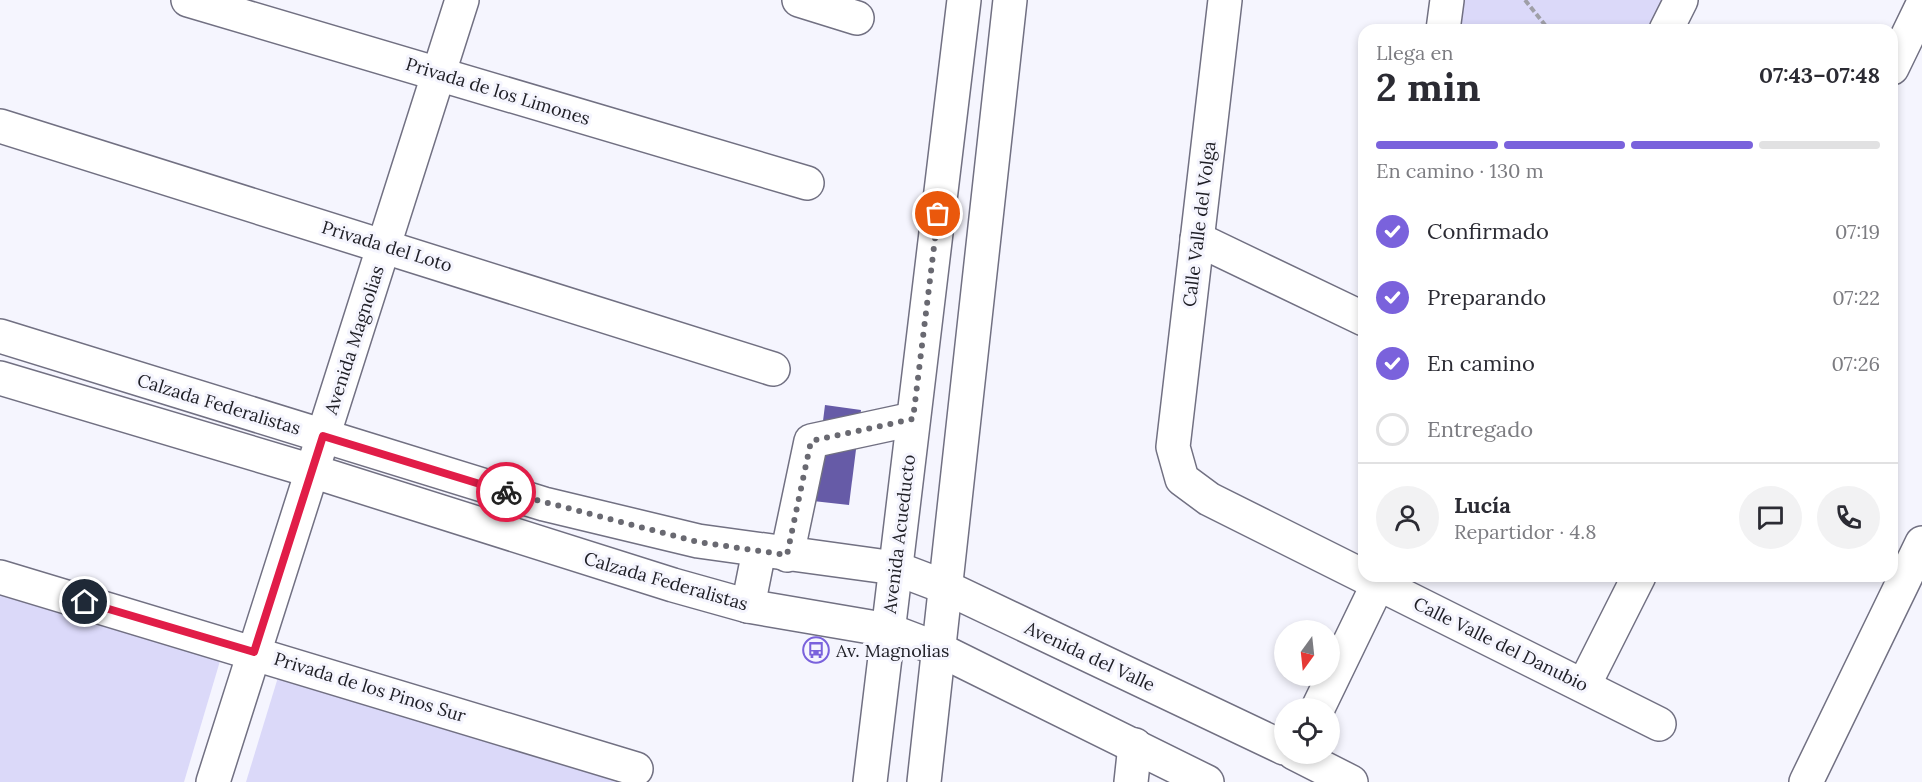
<!DOCTYPE html>
<html lang="es">
<head>
<meta charset="utf-8">
<style>
  body { margin:0; font-family:Lora,serif; background:#f2f2f3; color:#2b2b33; height:100vh; display:flex; flex-direction:column; font-size:22px; white-space:nowrap }
  * { box-sizing:border-box; margin:0 }
  p { font-size:20px; color:#7c7c81 }
  .icon { flex:none; width:33px; height:33px; fill:none; stroke:currentColor; stroke-width:2; stroke-linecap:round; stroke-linejoin:round }
  .map { position:relative; flex:1; overflow:hidden }
  .sheet { position:absolute; left:1358px; top:24px; width:540px; height:558px; display:flex; flex-direction:column; background:#fff; border-radius:18px; box-shadow:0 3px 9px #0003 }
  .sheet>* { flex:none }
  .needle { width:39px; rotate:195deg }
  .tools { position:absolute; left:1274px; top:620px; display:grid; gap:12px }
  .tools a { display:grid; place-items:center; width:66px; height:66px; border-radius:50%; background:#fff; box-shadow:0 3px 9px #0003; font-size:30px }
  .pin { position:absolute; display:grid; place-items:center; width:51px; height:51px; color:#fff; margin:-26px; border:3px solid #fff; border-radius:50%; box-shadow:0 2px 6px #0007 }
  .courier { position:absolute; display:grid; place-items:center; width:60px; height:60px; margin:-30px; border:4px solid #e11d48; border-radius:50%; background:#fff; color:#222; box-shadow:0 2px 8px #0007 }
  .summary em { font-style:normal; font-weight:700 }
  .summary div { display:flex; flex-direction:column-reverse }
  .summary { display:flex; align-items:center; justify-content:space-between; height:102px; padding:0 18px }
  h1 { font-size:39px; font-weight:700; line-height:45px }
  .bar { display:grid; grid-template-columns:repeat(4,1fr); gap:9px 6px; align-content:center; height:72px; padding:0 18px }
  .bar i { height:8px; border-radius:4px; background:#e1e1e2 }
  .bar .selected { background:#7a62dc }
  .bar p { grid-column:span 4 }
  .line { display:flex; align-items:center; gap:15px; padding:0 18px; border-top:2px solid #e1e1e2 }
  .line div { flex:1 }
  .round { display:grid; place-items:center; flex:none; width:63px; height:63px; border-radius:32px; background:#f2f2f3 }
  ol { padding:0 18px; list-style:none }
  li { display:flex; align-items:center; gap:18px; height:66px }
  li p { margin-inline-start:auto }
  li .icon { padding:6px; border-radius:50%; background:#7a62dc; color:#fff; stroke-width:4 }
  li:last-child { color:#7c7c81 }
  li i { width:33px; height:33px; border:3px solid #e1e1e2; border-radius:50% }
  .map>svg:first-child { display:block }
  .green { fill:#dbd9f9 }
  .building { fill:#665ba7 }
  .lines { fill:none; stroke-linecap:round; stroke-linejoin:round }
  .minor-casing { stroke:#717082; stroke-width:36 }
  .path { stroke:#9f9fa7; stroke-width:4; stroke-dasharray:6 3; stroke-linecap:butt }
  .minor { stroke:#fff; stroke-width:33 }
  .done { stroke:#696971; stroke-width:6; stroke-dasharray:0 10.8 }
  .route { stroke:#e11d48; stroke-width:8 }
  .labels { text-anchor:middle; dominant-baseline:central; stroke-width:6; stroke-linejoin:round; paint-order:stroke }
  .street-label { font-size:18px; fill:#1e1e25; stroke:#f5f5fe }
  .poi-label { font-size:18px; fill:#1e1e25; stroke:#f5f5fe; text-anchor:start }
</style>
</head>
<body>
<div class="map">
<svg width="1922" height="782" viewBox="0 0 1922 782">
  <rect width="100%" height="100%" fill="#f5f5fe"/>
  <g class="green">
    <path d="M1464 0H1667L1653 30H1460Z"/>
    <path d="M0 595 220 661 184 782H0Z"/>
    <path d="M279 674 629 782H246Z"/>
  </g>
  <path class="building" d="M825 405 861 410 849 505 813 501Z"/>
  <g class="lines">
    <g class="minor-casing">
      <g id="minor">
        <path d="M188 0 807 183"/>
        <path d="M799 0 857 18"/>
        <path d="M1225 0 1173 447 1182 479 1209 499 1659 724"/>
        <path d="M1443 30 1447 0"/>
        <path d="M1666 30 1681 0"/>
        <path d="M1892 68 1922 6"/>
        <path d="M0 126 773 369"/>
        <path d="M1197 239 1364 319"/>
        <path d="M0 336 544 504 698 541 895 568 945 587 1284 748"/>
        <path d="M0 378 312 471 673 585 748 606 888 630 938 649 1207 782"/>
        <path d="M787 555 811 441 913 419"/>
        <path d="M0 577 636 769"/>
        <path d="M748 606 759 551"/>
        <path d="M1584 685 1639 576"/>
        <path d="M1318 708 1378 584"/>
        <path d="M1294 753 1351 782"/>
        <path d="M213 782 462 0"/>
        <path d="M870 782 964 0"/>
        <path d="M924 782 1010 0"/>
        <path d="M1131 782 1135 745"/>
        <path d="M1806 782 1922 543"/>
      </g>
    </g>
    <path class="path" d="M1525 0 1549 30"/>
    <use href="#minor" class="minor"/>
  </g>
  <g class="lines">
    <path class="done" d="M506 492 698 542 787 555 811 441 913 419 938 214"/>
    <path class="route" d="M85 602 254 652 323 436 506 492"/>
  </g>
  <defs>
    <g id="bus-ring" transform="scale(1.35)"><circle r="9.5" fill="#f5f5fe" stroke="#7a62dc" stroke-width="1.5"/><path d="M-5-6H5V4H4V6H2V4H-2V6H-4V4H-5ZM-3.5-4V0h7V-4ZM-3.5 1.2v1.5H-2V1.2ZM2 1.2v1.5H3.5V1.2Z" fill="#7a62dc"/></g>
  </defs>
  <g fill-rule="evenodd">
    <use href="#bus-ring" x="816" y="650"/>
  </g>
  <g class="labels">
    <g class="street-label">
      <text transform="translate(498 91) rotate(17)">Privada de los Limones</text>
      <text transform="translate(1199 224) rotate(-83)">Calle Valle del Volga</text>
      <text transform="translate(387 246) rotate(17)">Privada del Loto</text>
      <text transform="translate(354 340) rotate(-72)">Avenida Magnolias</text>
      <text transform="translate(219 404) rotate(17)">Calzada Federalistas</text>
      <text transform="translate(899 534) rotate(-83)">Avenida Acueducto</text>
      <text transform="translate(666 581) rotate(16)">Calzada Federalistas</text>
      <text transform="translate(1501 644) rotate(26)">Calle Valle del Danubio</text>
      <text transform="translate(1090 656) rotate(25)">Avenida del Valle</text>
      <text transform="translate(370 687) rotate(17)">Privada de los Pinos Sur</text>
    </g>
    <g class="poi-label">
      <text x="836" y="650">Av. Magnolias</text>
    </g>
  </g>
</svg>
<div class="tools">
<a><svg class="needle" viewBox="-14 -14 28 28"><path d="M0-13l5 13h-10z" fill="#e53935"/><path d="M0 13l5-13h-10z" fill="#7c7c81"/></svg></a>
<a><svg class="icon" aria-label="locate" viewBox="0 0 24 24"><circle cx="12" cy="12" r="6"/><path d="M12 2v4M12 18v4M2 12h4M18 12h4"/></svg></a>
</div>
<div class="pin" style="left:938px;top:214px;background:#ea580c"><svg class="icon" aria-label="bag" viewBox="0 0 24 24"><path d="M5 8h14l-1 12H6zM9 8a3 3 0 0 1 6 0"/></svg></div>
<div class="pin" style="left:85px;top:602px;background:#1f2937"><svg class="icon" aria-label="home" viewBox="0 0 24 24"><path d="M3 11l9-7 9 7M6 9v11h12V9"/></svg></div>
<div class="courier" style="left:506px;top:492px"><svg class="icon" aria-label="bike" viewBox="0 0 24 24"><circle cx="6" cy="16" r="4"/><circle cx="18" cy="16" r="4"/><path d="M6 16l4-8h5l3 8M10 8l3 8H6M13 5h3"/></svg></div>
<section class="sheet">
<div class="summary"><div><h1>2 min</h1><p>Llega en</p></div><em>07:43–07:48</em></div>
<div class="bar"><i class="selected"></i><i class="selected"></i><i class="selected"></i><i></i><p>En camino · 130 m</p></div>
<ol>
<li><svg class="icon" aria-label="check" viewBox="0 0 24 24"><path d="M5 12l5 5 9-10"/></svg>Confirmado<p>07:19</p></li>
<li><svg class="icon" aria-label="check" viewBox="0 0 24 24"><path d="M5 12l5 5 9-10"/></svg>Preparando<p>07:22</p></li>
<li><svg class="icon" aria-label="check" viewBox="0 0 24 24"><path d="M5 12l5 5 9-10"/></svg>En camino<p>07:26</p></li>
<li><i></i>Entregado</li>
</ol>
<div class="line" style="height:108px"><a class="round"><svg class="icon" aria-label="person" viewBox="0 0 24 24"><circle cx="12" cy="8" r="4"/><path d="M4 21q1-7 8-7t8 7"/></svg></a><div><b>Lucía</b><p>Repartidor · 4.8</p></div><a class="round"><svg class="icon" aria-label="chat" viewBox="0 0 24 24"><path d="M4 5h16v11H9l-5 4z"/></svg></a><a class="round"><svg class="icon" aria-label="phone" viewBox="0 0 24 24"><path d="M5 4h4l2 5-3 2q2 4 5 5l2-3 5 2v4C11 20 4 13 5 4z"/></svg></a></div>
</section>
</div>
</body>
</html>
